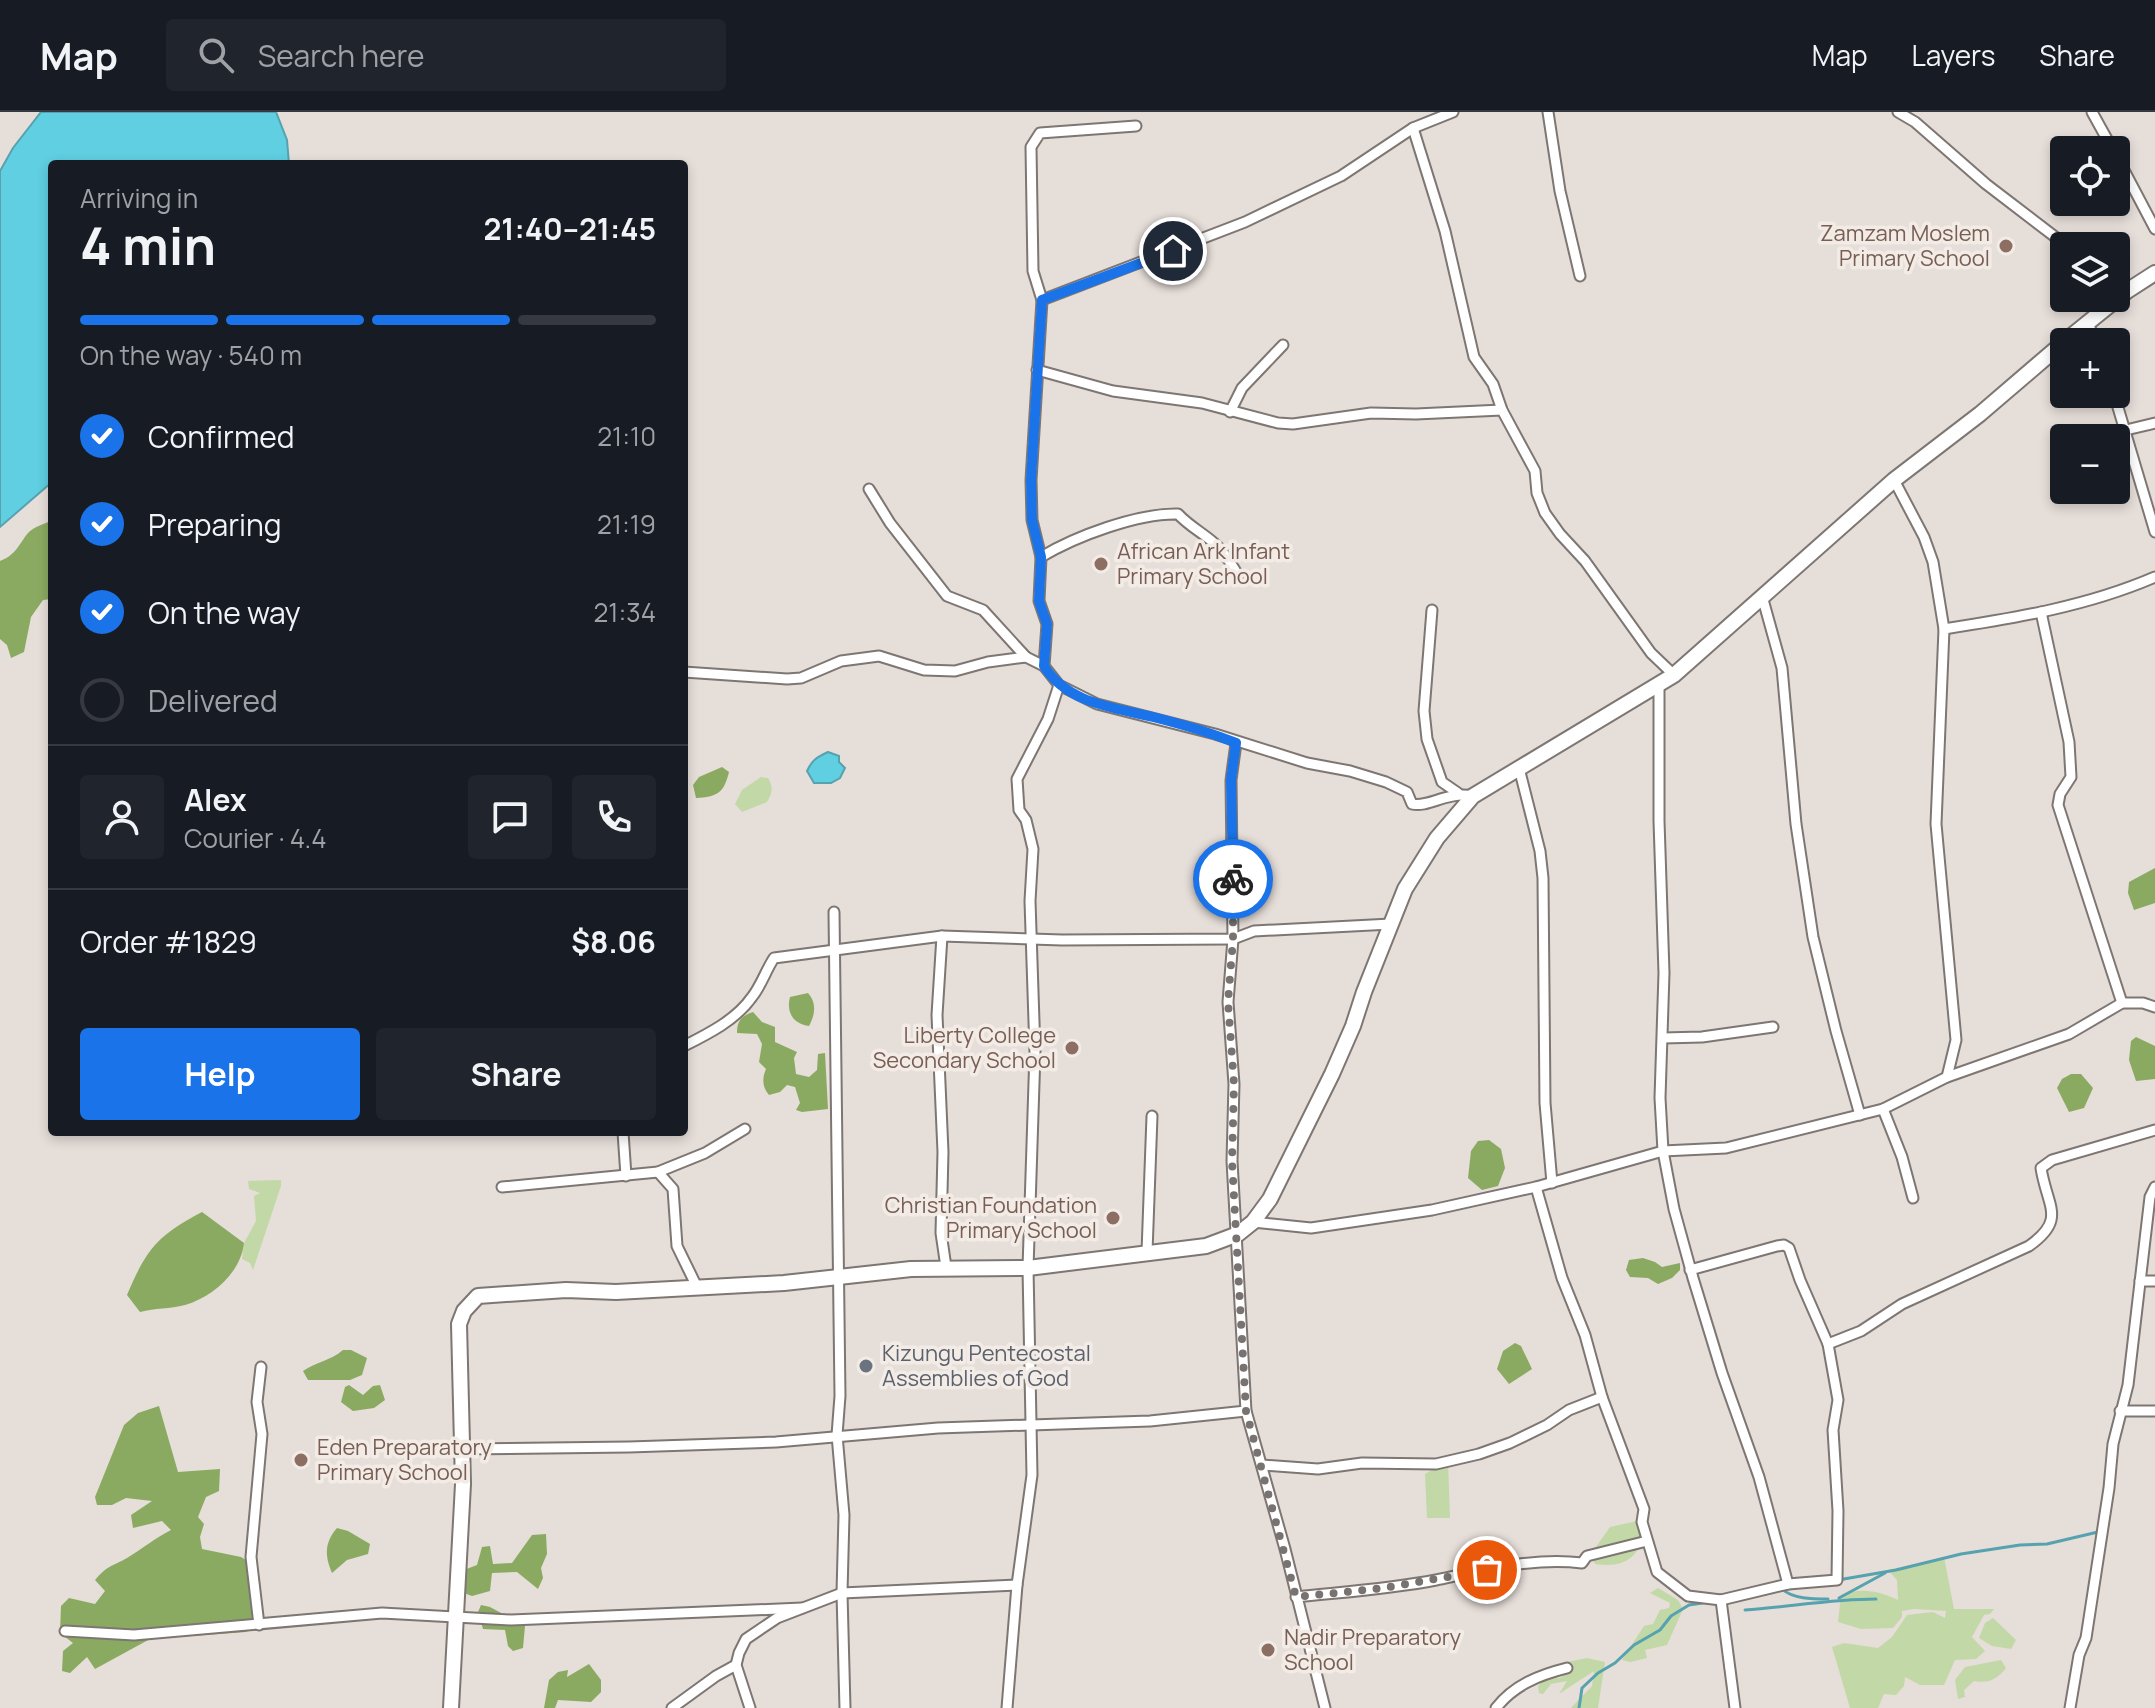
<!DOCTYPE html>
<html lang="en">
<head>
<meta charset="utf-8">
<style>
  body { margin:0; font-family:Manrope,sans-serif; background:#20242c; color:#f1f3f6; height:100vh; display:flex; flex-direction:column; font-size:30px; white-space:nowrap }
  * { box-sizing:border-box; margin:0 }
  p { font-size:26px; color:#9ea1a6 }
  .icon { flex:none; width:44px; height:44px; fill:none; stroke:currentColor; stroke-width:2; stroke-linecap:round; stroke-linejoin:round }
  .map { position:relative; flex:1; overflow:hidden }
  .drawer { position:absolute; left:48px; top:48px; width:640px; height:976px; display:flex; flex-direction:column; background:#171b24; border-radius:8px; box-shadow:0 4px 12px #0003 }
  .drawer>* { flex:none }
  .fabs { position:absolute; left:2050px; top:24px; display:grid; gap:16px }
  .fabs a { display:grid; place-items:center; width:80px; height:80px; border-radius:8px; background:#171b24; box-shadow:0 4px 12px #0003; font-size:40px }
  .pin { position:absolute; display:grid; place-items:center; width:68px; height:68px; color:#fff; margin:-34px; border:4px solid #fff; border-radius:50%; box-shadow:0 2px 8px #0007 }
  .courier { position:absolute; display:grid; place-items:center; width:80px; height:80px; margin:-40px; border:6px solid #1a73e8; border-radius:50%; background:#fff; color:#222; box-shadow:0 2px 10px #0007 }
  .headline em { font-style:normal; font-weight:700 }
  .headline div { display:flex; flex-direction:column-reverse }
  .headline { display:flex; align-items:center; justify-content:space-between; height:136px; padding:0 32px }
  h1 { font-size:52px; font-weight:700; line-height:60px }
  .bar { display:grid; grid-template-columns:repeat(4,1fr); gap:12px 8px; align-content:center; height:96px; padding:0 32px }
  .bar i { height:10px; border-radius:6px; background:#363941 }
  .bar .on { background:#1a73e8 }
  .bar p { grid-column:span 4 }
  .line { display:flex; align-items:center; gap:20px; padding:0 32px; border-top:2px solid #363941 }
  .line div { flex:1 }
  .round { display:grid; place-items:center; flex:none; width:84px; height:84px; border-radius:8px; background:#20242c }
  ol { padding:0 32px; list-style:none }
  li { display:flex; align-items:center; gap:24px; height:88px }
  li p { margin-inline-start:auto }
  li .icon { padding:8px; border-radius:50%; background:#1a73e8; color:#fff; stroke-width:4 }
  li:last-child { color:#9ea1a6 }
  li i { width:44px; height:44px; border:4px solid #363941; border-radius:50% }
  .button { display:flex; gap:16px; margin-top:auto; padding:16px 32px }
  .button a { flex:1; height:92px; border-radius:8px; background:#1a73e8; color:#fff; font-size:32px; font-weight:700; line-height:92px; text-align:center }
  .button a+a { background:#20242c; color:#f1f3f6 }
  header { display:flex; align-items:center; gap:48px; box-sizing:border-box; height:112px; padding:0 40px; background:#171b24; border-bottom:2px solid #363941 }
  header strong { font-size:38px }
  nav { display:flex; gap:44px; margin-inline-start:auto; font-size:28px }
  .search { width:560px; height:72px; background:#20242c; display:flex; align-items:center; gap:20px; box-sizing:border-box; padding:0 28px; border-radius:8px; color:#9ea1a6; font-size:30px }
  .map>svg:first-child { display:block }
  .green { fill:#c2d9a7 }
  .forest { fill:#8baa61 }
  .water { fill:#60cfe1; stroke:#56a2ae; stroke-width:2 }
  .lines { fill:none; stroke-linecap:round; stroke-linejoin:round }
  .stream { stroke:#56a2ae; stroke-width:3 }
  .street-casing { stroke:#7d7672; stroke-width:13 }
  .secondary-casing { stroke:#7d7672; stroke-width:18 }
  .street { stroke:#fff; stroke-width:9 }
  .secondary { stroke:#fff; stroke-width:14 }
  .done { stroke:#787370; stroke-width:8; stroke-dasharray:0 14.4 }
  .route { stroke:#1a73e8; stroke-width:10 }
  .education-dot { fill:#8d6e63; stroke:#f3ece6; stroke-width:3 }
  .worship-dot { fill:#6b7280; stroke:#f3ece6; stroke-width:3 }
  .labels { text-anchor:middle; dominant-baseline:central; stroke-width:7; stroke-linejoin:round; paint-order:stroke }
  .education-label { font-size:22px; fill:#785e54; stroke:#f3ece6; text-anchor:end }
  .worship-label { font-size:22px; fill:#5b616d; stroke:#f3ece6; text-anchor:start }
</style>
</head>
<body>
<header>
<strong>Map</strong>
<div class="search"><svg class="icon" aria-label="search" viewBox="0 0 24 24"><circle cx="10" cy="10" r="6"/><path d="M15 15l6 6"/></svg>Search here</div>
<nav><a>Map</a><a>Layers</a><a>Share</a></nav>
</header>
<div class="map">
<svg width="2155" height="1596" viewBox="0 0 2155 1596">
  <rect width="100%" height="100%" fill="#e6ded9"/>
  <g class="green">
    <path d="M761 665 768 666C774 676 772 681 767 690L742 700 735 692 742 678Z"/>
    <path d="M281 1068V1074L253 1158 250 1151 242 1147 244 1131 256 1109 254 1084 260 1081 249 1077 248 1069Z"/>
    <path d="M1448 1349 1450 1406H1427L1425 1362Z"/>
    <path d="M1637 1409 1647 1419C1636 1447 1625 1456 1595 1452L1591 1442 1610 1415Z"/>
    <path d="M1944 1445 1954 1497H1994L1990 1502 1984 1503 1972 1525 1985 1539 1976 1547 1955 1548 1944 1573H1920L1905 1565 1904 1574 1896 1583 1884 1582 1878 1596H1850L1832 1535 1844 1531 1878 1536 1892 1525 1907 1503 1933 1500 1945 1506 1946 1499 1914 1497 1902 1499V1505L1893 1516 1861 1517 1838 1510 1841 1483C1861 1475 1880 1479 1898 1488L1897 1468 1888 1458Z"/>
    <path d="M1658 1476 1678 1488 1683 1497 1667 1533 1645 1538 1647 1546 1630 1550 1622 1548 1644 1514 1653 1512 1660 1498 1669 1496 1670 1491 1650 1481Z"/>
    <path d="M1993 1506 2016 1528 2011 1537 1992 1534 1979 1526 1985 1511Z"/>
    <path d="M1587 1546 1605 1550 1598 1596H1571L1592 1574 1594 1559 1559 1582 1567 1569 1551 1572 1543 1582 1539 1581 1538 1574 1547 1565 1560 1566 1571 1559 1567 1550Z"/>
    <path d="M2001 1548 2006 1556C1997 1567 1989 1572 1974 1569L1964 1578 1965 1585 1958 1587 1955 1568 1965 1555Z"/>
  </g>
  <g class="forest">
    <path d="M52 408V487L43 488 31 505 24 540 11 546 7 533 0 527V449C16 443 19 432 28 421 33 415 45 412 52 408Z"/>
    <path d="M722 655 729 660C724 681 717 685 696 686L693 673 699 665Z"/>
    <path d="M2155 756V791L2134 798 2128 781 2129 770Z"/>
    <path d="M808 881C817 891 815 903 809 914 793 912 786 900 790 885Z"/>
    <path d="M753 900 762 910 775 915V930L797 940 794 946 796 962 809 965 817 958 818 942 825 941 828 997 802 1000 796 998 800 991 795 975 787 973 780 980 769 983C762 975 762 966 766 957L759 950 762 932 757 922 737 921C737 909 741 904 753 900Z"/>
    <path d="M2136 925 2155 934V967L2136 969 2129 948 2131 929Z"/>
    <path d="M2071 962H2081L2093 976 2084 996 2069 1000 2057 976 2062 967Z"/>
    <path d="M1489 1028 1501 1037 1505 1056 1498 1074 1482 1078 1468 1066 1471 1039 1478 1029Z"/>
    <path d="M202 1100 244 1131C241 1160 213 1185 185 1193 170 1197 155 1196 140 1200L127 1183C147 1136 157 1124 202 1100Z"/>
    <path d="M1643 1146 1655 1150 1662 1155 1680 1151V1158L1672 1166 1658 1172 1648 1166 1630 1165 1626 1158 1629 1148Z"/>
    <path d="M1515 1231 1521 1234 1532 1257 1509 1272 1497 1257 1503 1239Z"/>
    <path d="M343 1238H351L367 1246 362 1263 350 1268H308L303 1259C316 1250 330 1249 343 1238Z"/>
    <path d="M349 1273 363 1283 373 1274 380 1273 385 1288 374 1296 353 1299 341 1290 345 1275Z"/>
    <path d="M159 1294 178 1360 220 1357 219 1379 206 1385 198 1405 204 1412 200 1425 202 1437 241 1445 249 1450 259 1513 246 1520 150 1527 95 1557 87 1545 70 1561 62 1559 63 1539 73 1531 60 1521 61 1494 69 1486 95 1492 105 1479 95 1468C108 1453 111 1455 127 1446 142 1437 155 1426 171 1418L162 1409 133 1416 131 1403 152 1389 126 1386 112 1393H97L95 1385 124 1313 138 1301Z"/>
    <path d="M337 1416 348 1419 370 1432 368 1442 347 1448 332 1461C325 1444 324 1431 337 1416Z"/>
    <path d="M546 1422 547 1442 541 1456 543 1466 538 1477 517 1460 492 1461 490 1479 472 1484 461 1480 464 1458 477 1453 482 1435 490 1434 493 1452 512 1451 532 1423Z"/>
    <path d="M481 1493 490 1495 525 1514 523 1536 513 1539 508 1534 505 1518 483 1517 478 1500Z"/>
    <path d="M589 1552 601 1568V1580L591 1590 558 1588 555 1596H544L549 1568 558 1560 568 1558 567 1565Z"/>
  </g>
  <g class="water">
    <path d="M41 0H276L287 28 289 52H52V370L0 415V59L13 36Z"/>
    <path d="M828 640 839 644V650L845 656 840 666 831 671H814L807 659C812 648 817 645 828 640Z"/>
  </g>
  <g class="lines">
    <g class="stream">
      <path d="M1838 1468 1896 1458 1961 1442 2020 1433 2047 1432 2098 1420"/>
      <path d="M1782 1477C1793 1487 1812 1487 1828 1487"/>
      <path d="M1839 1486 1885 1461"/>
      <path d="M1745 1498C1789 1495 1832 1487 1876 1487"/>
      <path d="M1579 1596 1582 1576 1598 1561 1615 1551 1634 1533 1660 1518 1671 1504 1689 1493 1709 1490"/>
    </g>
    <g class="street-casing">
      <g id="street">
        <path d="M1548 0 1560 79 1580 164"/>
        <path d="M1898 0 1915 10 1986 72 2067 134"/>
        <path d="M2092 0 2113 38"/>
        <path d="M1136 14 1040 21 1031 35 1033 159 1042 188 1031 368 1032 408 1041 445 1039 489 1047 512 1044 554 1059 573 1097 592 1215 622 1307 651 1350 659 1386 670 1407 680 1412 692C1429 696 1446 679 1473 684"/>
        <path d="M1413 16 1445 119 1474 245 1493 272 1502 298 1535 359 1537 381 1545 401 1560 422 1585 449 1651 541 1674 563"/>
        <path d="M2116 43 2155 117"/>
        <path d="M2116 171 2127 179"/>
        <path d="M1042 188 1245 110 1341 64 1413 16 1453 0"/>
        <path d="M2088 210 2095 230"/>
        <path d="M1037 258 1113 279 1202 291 1278 311 1293 312 1371 301 1416 302 1502 298"/>
        <path d="M2114 282 2155 420"/>
        <path d="M1230 300 1242 276 1283 233"/>
        <path d="M2126 318 2155 311"/>
        <path d="M1894 368 1924 425 1933 450 1944 517 1936 712 1956 928 1947 965"/>
        <path d="M869 377 890 411 947 484 983 498 1026 545"/>
        <path d="M1041 445C1076 424 1138 401 1178 402 1189 414 1203 421 1214 431 1225 440 1231 452 1238 463"/>
        <path d="M1762 484 1782 556 1796 712 1813 825 1836 919 1860 1003"/>
        <path d="M1432 498 1424 599 1427 627 1442 670 1458 681"/>
        <path d="M2041 500 2069 630 2071 665 2060 682 2058 693 2122 891"/>
        <path d="M1944 517C2016 506 2088 494 2155 465"/>
        <path d="M684 560 787 567 801 566 841 549 879 544 924 558 955 559 988 550 1026 545 1044 554"/>
        <path d="M1659 572V709L1664 861 1660 986 1663 1039 1674 1097 1693 1166 1722 1261 1759 1365 1788 1472"/>
        <path d="M1236 631 1231 668 1233 827 1228 890 1234 972 1232 1049 1246 1299 1285 1437 1325 1596"/>
        <path d="M1519 656 1540 739 1543 766 1545 991 1552 1071"/>
        <path d="M834 800 840 1284 837 1323 844 1403 842 1481 845 1596"/>
        <path d="M942 824 937 903 943 1040 941 1121 946 1155"/>
        <path d="M1663 926 1702 925 1773 915"/>
        <path d="M684 934C708 922 736 908 752 885 761 874 766 858 774 846L942 824 1062 828 1233 827 1254 819 1391 812"/>
        <path d="M1883 997 1902 1045 1913 1086"/>
        <path d="M623 1020 626 1064"/>
        <path d="M658 1060 673 1077 677 1134 697 1175"/>
        <path d="M502 1075 658 1060 705 1041 745 1017"/>
        <path d="M1536 1075 1562 1166 1585 1223 1602 1285 1644 1397 1642 1410 1657 1460 1688 1484 1721 1488 1788 1472 1837 1468 1838 1399 1833 1318 1838 1288 1828 1232 1800 1168 1789 1136 1784 1133 1777 1134 1690 1158"/>
        <path d="M1253 1110 1311 1116 1432 1098 1536 1075 1663 1039 1726 1036 1883 997 1947 965 2069 922 2122 891H2143L2155 895"/>
        <path d="M1147 1140 1152 1004"/>
        <path d="M2140 1169H2155"/>
        <path d="M1828 1232 1861 1219 1902 1192 2029 1134C2067 1107 2047 1095 2041 1056L2052 1048 2155 1018"/>
        <path d="M2120 1299H2155"/>
        <path d="M461 1337 629 1335 776 1330 938 1316 1150 1309 1246 1299"/>
        <path d="M1262 1353 1318 1357 1362 1351 1436 1352 1479 1342 1510 1331 1547 1313 1569 1298 1602 1285"/>
        <path d="M1296 1485C1343 1480 1390 1477 1436 1468 1483 1458 1534 1445 1582 1451L1587 1444 1647 1429"/>
        <path d="M1721 1488 1735 1596"/>
        <path d="M259 1513 251 1445 262 1322 257 1290 261 1255"/>
        <path d="M65 1519 134 1523 382 1501 511 1508 802 1496"/>
        <path d="M672 1596 716 1564 736 1553"/>
        <path d="M750 1596 736 1553 739 1541 746 1527 777 1506 842 1481 1017 1473"/>
        <path d="M1007 1596 1017 1473 1032 1363 1028 1156 1035 940 1030 789 1033 737 1026 708 1019 698 1017 667 1048 607 1059 573"/>
        <path d="M1496 1596C1514 1573 1539 1563 1567 1556"/>
        <path d="M2070 1596 2079 1543 2086 1526 2109 1376 2113 1332 2128 1273 2150 1085 2155 1075"/>
      </g>
    </g>
    <g class="secondary-casing">
      <g id="secondary">
        <path d="M2064 230 2127 179 2155 161"/>
        <path d="M451 1596 463 1372 459 1212 464 1199 478 1184 566 1178 616 1180 784 1171 911 1157 1028 1156 1206 1134 1238 1122 1253 1110 1270 1087 1332 962 1353 914 1364 880 1405 777 1437 726 1473 684 1674 563 1894 368 1980 302 2064 230"/>
      </g>
    </g>
    <use href="#street" class="street"/>
    <use href="#secondary" class="secondary"/>
  </g>
  <g class="lines">
    <path class="done" d="M1233 767V827L1228 890 1234 972 1232 1049 1246 1299 1296 1485 1384 1476 1487 1458"/>
    <path class="route" d="M1173 139 1042 188 1031 368 1032 408 1041 445 1039 489 1047 512 1044 554C1068 592 1113 595 1153 605 1181 612 1209 620 1236 631L1231 668 1233 767"/>
  </g>
  <g class="education-dot">
    <circle cx="2006" cy="134" r="8"/>
    <circle cx="1101" cy="452" r="8"/>
    <circle cx="1072" cy="936" r="8"/>
    <circle cx="1113" cy="1106" r="8"/>
    <circle cx="301" cy="1348" r="8"/>
    <circle cx="1268" cy="1538" r="8"/>
  </g>
  <circle class="worship-dot" cx="866" cy="1254" r="8"/>
  <g class="labels">
    <g class="education-label">
      <text x="1990" y="121">Zamzam Moslem<tspan x="1990" dy="25">Primary School</tspan></text>
      <text x="1117" y="439" text-anchor="start">African Ark Infant<tspan x="1117" dy="25">Primary School</tspan></text>
      <text x="1056" y="923">Liberty College<tspan x="1056" dy="25">Secondary School</tspan></text>
      <text x="1097" y="1093">Christian Foundation<tspan x="1097" dy="25">Primary School</tspan></text>
      <text x="317" y="1335" text-anchor="start">Eden Preparatory<tspan x="317" dy="25">Primary School</tspan></text>
      <text x="1284" y="1525" text-anchor="start">Nadir Preparatory<tspan x="1284" dy="25">School</tspan></text>
    </g>
    <g class="worship-label">
      <text x="882" y="1241">Kizungu Pentecostal<tspan x="882" dy="25">Assemblies of God</tspan></text>
    </g>
  </g>
</svg>
<div class="fabs">
<a><svg class="icon" aria-label="locate" viewBox="0 0 24 24"><circle cx="12" cy="12" r="6"/><path d="M12 2v4M12 18v4M2 12h4M18 12h4"/></svg></a>
<a><svg class="icon" aria-label="layers" viewBox="0 0 24 24"><path d="M12 4l9 5-9 5-9-5zM3 14l9 5 9-5"/></svg></a>
<a>+</a>
<a>−</a>
</div>
<div class="pin" style="left:1487px;top:1458px;background:#ea580c"><svg class="icon" aria-label="bag" viewBox="0 0 24 24"><path d="M5 8h14l-1 12H6zM9 8a3 3 0 0 1 6 0"/></svg></div>
<div class="pin" style="left:1173px;top:139px;background:#1f2937"><svg class="icon" aria-label="home" viewBox="0 0 24 24"><path d="M3 11l9-7 9 7M6 9v11h12V9"/></svg></div>
<div class="courier" style="left:1233px;top:767px"><svg class="icon" aria-label="bike" viewBox="0 0 24 24"><circle cx="6" cy="16" r="4"/><circle cx="18" cy="16" r="4"/><path d="M6 16l4-8h5l3 8M10 8l3 8H6M13 5h3"/></svg></div>
<section class="drawer">
<div class="headline"><div><h1>4 min</h1><p>Arriving in</p></div><em>21:40–21:45</em></div>
<div class="bar"><i class="on"></i><i class="on"></i><i class="on"></i><i></i><p>On the way · 540 m</p></div>
<ol>
<li><svg class="icon" aria-label="check" viewBox="0 0 24 24"><path d="M5 12l5 5 9-10"/></svg>Confirmed<p>21:10</p></li>
<li><svg class="icon" aria-label="check" viewBox="0 0 24 24"><path d="M5 12l5 5 9-10"/></svg>Preparing<p>21:19</p></li>
<li><svg class="icon" aria-label="check" viewBox="0 0 24 24"><path d="M5 12l5 5 9-10"/></svg>On the way<p>21:34</p></li>
<li><i></i>Delivered</li>
</ol>
<div class="line" style="height:144px"><a class="round"><svg class="icon" aria-label="person" viewBox="0 0 24 24"><circle cx="12" cy="8" r="4"/><path d="M4 21q1-7 8-7t8 7"/></svg></a><div><b>Alex</b><p>Courier · 4.4</p></div><a class="round"><svg class="icon" aria-label="chat" viewBox="0 0 24 24"><path d="M4 5h16v11H9l-5 4z"/></svg></a><a class="round"><svg class="icon" aria-label="phone" viewBox="0 0 24 24"><path d="M5 4h4l2 5-3 2q2 4 5 5l2-3 5 2v4C11 20 4 13 5 4z"/></svg></a></div>
<div class="line" style="height:104px"><div>Order #1829</div><b>$8.06</b></div>
<div class="button"><a>Help</a><a>Share</a></div>
</section>
</div>
</body>
</html>
